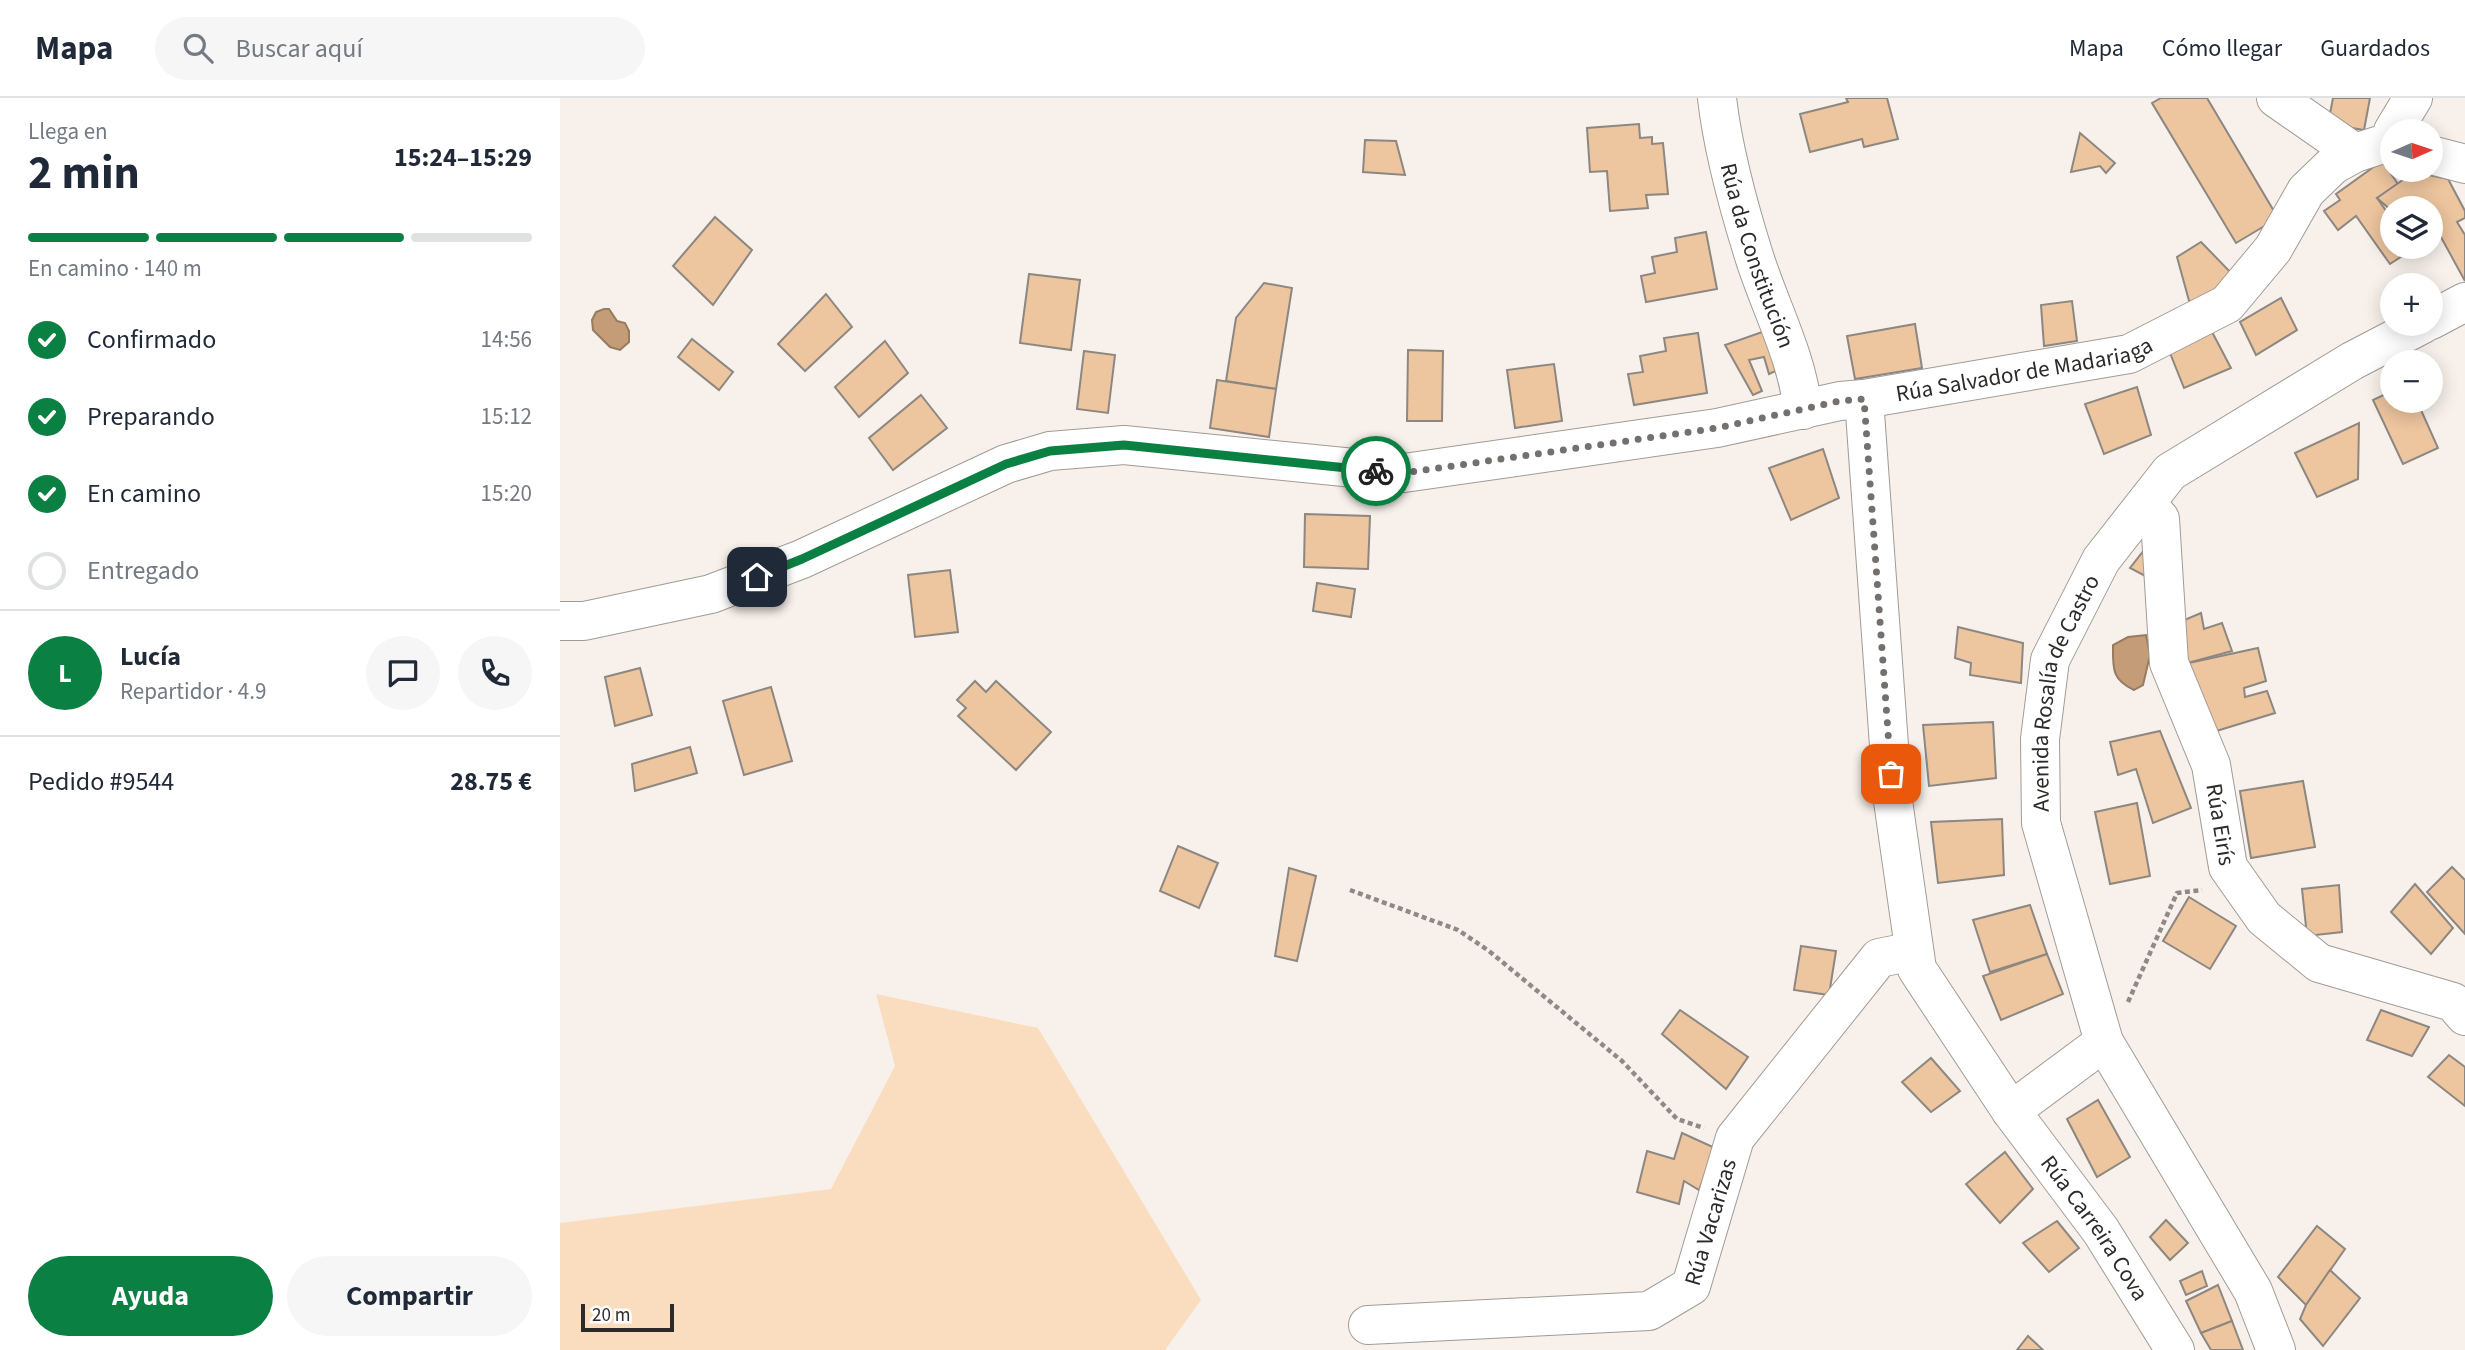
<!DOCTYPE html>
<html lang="es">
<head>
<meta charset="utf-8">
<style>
  body { margin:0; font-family:"Source Sans 3",sans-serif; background:#f6f6f7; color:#1f2937; height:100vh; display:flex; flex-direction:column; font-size:26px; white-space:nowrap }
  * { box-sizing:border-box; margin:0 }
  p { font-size:23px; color:#747a83 }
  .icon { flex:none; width:38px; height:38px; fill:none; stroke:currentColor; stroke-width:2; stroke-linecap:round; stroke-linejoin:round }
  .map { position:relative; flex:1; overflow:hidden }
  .drawer { display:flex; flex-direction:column; background:#fff; width:560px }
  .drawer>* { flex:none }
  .needle { width:46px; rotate:87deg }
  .tools { position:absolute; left:1820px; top:21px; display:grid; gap:14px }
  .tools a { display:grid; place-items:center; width:63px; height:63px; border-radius:50%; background:#fff; box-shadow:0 4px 18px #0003; font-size:35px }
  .scale { position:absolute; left:21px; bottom:18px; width:93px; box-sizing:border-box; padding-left:7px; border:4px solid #2d2b29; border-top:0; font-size:19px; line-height:24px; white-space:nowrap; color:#2d2b29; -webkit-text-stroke:5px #fff; paint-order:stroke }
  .pin { position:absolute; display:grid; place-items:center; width:60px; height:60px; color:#fff; margin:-30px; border-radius:14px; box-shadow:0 4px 10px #0006 }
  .courier { position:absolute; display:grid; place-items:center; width:70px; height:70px; margin:-35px; border:5px solid #0b8043; border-radius:50%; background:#fff; color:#222; box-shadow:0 2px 9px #0007 }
  .head em { font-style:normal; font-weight:700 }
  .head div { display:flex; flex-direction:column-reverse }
  .head { display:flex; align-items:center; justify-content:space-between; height:119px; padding:0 28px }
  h1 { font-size:46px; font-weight:700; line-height:52px }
  .bar { display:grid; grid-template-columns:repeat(4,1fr); gap:10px 7px; align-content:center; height:84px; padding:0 28px }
  .bar i { height:9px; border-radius:5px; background:#e0e1e3 }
  .bar .selected { background:#0b8043 }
  .bar p { grid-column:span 4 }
  .line { display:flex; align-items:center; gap:18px; padding:0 28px; border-top:2px solid #e0e1e3 }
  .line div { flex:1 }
  .round { display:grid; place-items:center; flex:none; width:74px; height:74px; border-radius:37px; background:#f6f6f7 }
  ol { padding:0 28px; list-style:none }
  li { display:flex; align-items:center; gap:21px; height:77px }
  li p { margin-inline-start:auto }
  li .icon { padding:7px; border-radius:50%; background:#0b8043; color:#fff; stroke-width:4 }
  li:last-child { color:#747a83 }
  li i { width:38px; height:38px; border:4px solid #e0e1e3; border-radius:50% }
  .button { display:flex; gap:14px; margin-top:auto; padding:14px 28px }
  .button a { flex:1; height:80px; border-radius:42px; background:#0b8043; color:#fff; font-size:28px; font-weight:700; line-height:80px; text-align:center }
  .button a+a { background:#f6f6f7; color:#1f2937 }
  header { display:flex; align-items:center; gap:42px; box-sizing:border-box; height:98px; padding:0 35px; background:#fff; border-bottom:2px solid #e0e1e3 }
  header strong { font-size:33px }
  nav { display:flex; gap:38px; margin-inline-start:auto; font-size:24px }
  .search { width:490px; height:63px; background:#f6f6f7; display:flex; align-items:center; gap:18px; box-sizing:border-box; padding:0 24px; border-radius:38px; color:#747a83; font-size:26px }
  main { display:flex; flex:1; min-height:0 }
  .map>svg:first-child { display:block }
  .green { fill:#fadcbf }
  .water { fill:#c49d78; stroke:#977b60; stroke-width:2 }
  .building { fill:#edc59e; stroke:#8d8782; stroke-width:2 }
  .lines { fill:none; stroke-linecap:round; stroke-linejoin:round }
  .minor-casing { stroke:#a19b95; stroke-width:40 }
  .path { stroke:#8e8a86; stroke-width:4.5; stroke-dasharray:5 3.5; stroke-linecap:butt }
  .minor { stroke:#fff; stroke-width:38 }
  .done { stroke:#74706d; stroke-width:7; stroke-dasharray:0 12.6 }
  .route { stroke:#0b8043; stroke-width:9 }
  .labels { text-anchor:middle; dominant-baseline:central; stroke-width:7; stroke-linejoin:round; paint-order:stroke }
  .street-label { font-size:23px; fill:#2d2b29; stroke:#fff }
</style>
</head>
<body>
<header>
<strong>Mapa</strong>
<div class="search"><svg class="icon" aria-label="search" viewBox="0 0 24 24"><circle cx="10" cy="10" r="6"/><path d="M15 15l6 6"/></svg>Buscar aquí</div>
<nav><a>Mapa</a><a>Cómo llegar</a><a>Guardados</a></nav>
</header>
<main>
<section class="drawer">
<div class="head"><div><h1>2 min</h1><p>Llega en</p></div><em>15:24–15:29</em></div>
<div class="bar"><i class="selected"></i><i class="selected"></i><i class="selected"></i><i></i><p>En camino · 140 m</p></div>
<ol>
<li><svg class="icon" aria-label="check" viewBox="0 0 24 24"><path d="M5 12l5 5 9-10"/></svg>Confirmado<p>14:56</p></li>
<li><svg class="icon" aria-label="check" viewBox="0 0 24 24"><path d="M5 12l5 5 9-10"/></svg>Preparando<p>15:12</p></li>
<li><svg class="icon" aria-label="check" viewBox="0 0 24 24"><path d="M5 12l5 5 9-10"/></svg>En camino<p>15:20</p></li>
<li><i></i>Entregado</li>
</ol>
<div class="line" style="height:126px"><b class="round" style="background:#0b8043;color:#fff">L</b><div><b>Lucía</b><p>Repartidor · 4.9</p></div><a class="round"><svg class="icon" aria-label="chat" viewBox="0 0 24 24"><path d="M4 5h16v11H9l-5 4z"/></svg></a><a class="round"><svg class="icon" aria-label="phone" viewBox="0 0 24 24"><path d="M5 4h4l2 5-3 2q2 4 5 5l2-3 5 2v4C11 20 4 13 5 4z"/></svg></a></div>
<div class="line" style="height:91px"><div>Pedido #9544</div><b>28.75 €</b></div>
<div class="button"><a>Ayuda</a><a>Compartir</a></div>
</section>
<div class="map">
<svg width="1905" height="1252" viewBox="0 0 1905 1252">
  <rect width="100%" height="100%" fill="#f8f1eb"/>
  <path class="green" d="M316 896 478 930 641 1202 605 1252H0V1125L271 1091 335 968Z"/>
  <g class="water">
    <path d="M44 211H49L57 223 65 225 69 233V244L60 252 50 249 33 232 32 222 36 214Z"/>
    <path d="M1586 537 1590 557 1583 587 1574 592C1551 581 1553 570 1553 547L1568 539Z"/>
  </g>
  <g class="building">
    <path d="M1286 0H1327L1338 41 1304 49 1302 41 1250 54 1240 16 1288 4Z"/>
    <path d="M1601 0H1647L1718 120 1676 145 1592 5Z"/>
    <path d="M1773 0H1810L1804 32 1768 26Z"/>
    <path d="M1079 26 1080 40 1092 39V46L1103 45 1108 96 1086 97 1088 110 1050 113 1047 73 1030 74 1027 30Z"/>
    <path d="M1520 35 1555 65 1546 75 1540 68 1511 74Z"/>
    <path d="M805 42 836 43 845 77 803 74Z"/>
    <path d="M1822 63 1838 86 1817 100 1832 121V149L1853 151 1830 166 1796 118 1778 132 1764 113 1780 102 1776 96Z"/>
    <path d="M1854 74 1888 81 1905 113V120L1897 124 1905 137V183L1871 121V110H1832V113L1817 100Z"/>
    <path d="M155 119 192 152 153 207 113 168Z"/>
    <path d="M1146 134 1157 191 1086 204 1081 178 1095 175 1092 159 1117 154 1115 140Z"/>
    <path d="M1641 144 1678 182 1631 210 1617 159Z"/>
    <path d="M469 176 520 182 511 252 460 245Z"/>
    <path d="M704 185 732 190 716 291 666 283 676 220Z"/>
    <path d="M266 196 292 229 245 273 218 246Z"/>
    <path d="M1721 200 1737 232 1696 257 1680 224Z"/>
    <path d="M1512 203 1517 243 1484 248 1481 207Z"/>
    <path d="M1355 226 1362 270 1295 281 1287 238Z"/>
    <path d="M1651 232 1671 270 1624 290 1610 255Z"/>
    <path d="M1205 233 1220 271 1209 276 1204 259 1189 262 1202 293 1193 297 1165 247Z"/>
    <path d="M1138 235 1147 295 1074 307 1068 276 1083 274 1080 258 1106 253 1104 240Z"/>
    <path d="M132 241 173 274 159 292 118 259Z"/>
    <path d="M325 243 348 275 299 319 275 289Z"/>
    <path d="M848 252 883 253 882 323H847Z"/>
    <path d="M524 253 555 257 548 315 517 311Z"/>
    <path d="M994 266 1002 323 955 330 947 272Z"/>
    <path d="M657 282 716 291 709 339 650 330Z"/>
    <path d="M1577 289 1591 337 1544 356 1525 306Z"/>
    <path d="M1832 293V303H1857L1878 350 1843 366 1813 302Z"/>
    <path d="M361 297 387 330 333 372 309 340Z"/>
    <path d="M1799 325 1798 381 1757 399 1735 355Z"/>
    <path d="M1263 351 1279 400 1231 422 1209 370Z"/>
    <path d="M745 416 810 418 808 471 744 469Z"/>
    <path d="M1592 442 1591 481 1570 470Z"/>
    <path d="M390 472 398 534 355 539 348 477Z"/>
    <path d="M757 485 795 491 791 519 753 513Z"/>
    <path d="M1641 515 1644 531 1662 525 1672 553 1624 566 1615 526Z"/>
    <path d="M1398 529 1463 545 1461 585 1410 577 1411 565 1395 560Z"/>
    <path d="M1698 550 1706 583 1684 590 1685 599 1707 593 1715 615 1650 635 1624 566Z"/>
    <path d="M80 570 92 617 55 628 45 579Z"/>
    <path d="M415 583 426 594 436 583 491 634 456 672 398 618 406 610 397 602Z"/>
    <path d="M211 589 232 663 184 677 163 603Z"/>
    <path d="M1433 624 1436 680 1369 688 1363 627Z"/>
    <path d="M1600 633 1631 710 1593 725 1576 671 1558 677 1550 644Z"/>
    <path d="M130 649 137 675 75 693 72 666Z"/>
    <path d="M1743 683 1755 749 1691 760 1680 693Z"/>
    <path d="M1577 705 1590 778 1550 786 1535 714Z"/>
    <path d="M1442 721 1444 777 1378 785 1371 724Z"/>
    <path d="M618 748 658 765 639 810 600 793Z"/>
    <path d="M1892 769 1905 782V836L1867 794Z"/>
    <path d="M729 770 756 778 737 863 715 858Z"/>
    <path d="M1855 786 1893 830 1871 856 1831 814Z"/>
    <path d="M1779 787 1782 834 1747 838 1742 791Z"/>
    <path d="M1629 799 1676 828 1650 871 1603 843Z"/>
    <path d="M1470 807 1487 856 1430 874 1413 822Z"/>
    <path d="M1241 848 1276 853 1269 897 1234 892Z"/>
    <path d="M1487 856 1503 896 1441 922 1423 878Z"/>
    <path d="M1120 912 1188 959 1166 991 1102 936Z"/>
    <path d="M1821 912 1869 929 1852 958 1807 942Z"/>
    <path d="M1889 957 1905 969V1008L1868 979Z"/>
    <path d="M1371 960 1400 993 1371 1014 1342 984Z"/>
    <path d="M1538 1002 1570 1059 1537 1079 1507 1021Z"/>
    <path d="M1122 1035 1155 1050 1139 1092 1124 1083 1119 1106 1077 1094 1087 1053 1114 1061Z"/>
    <path d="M1445 1054 1473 1091 1440 1125 1406 1086Z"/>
    <path d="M1606 1122 1628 1145 1610 1162 1590 1139Z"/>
    <path d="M1497 1123 1519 1150 1489 1174 1463 1145Z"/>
    <path d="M1757 1128 1785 1151 1746 1207 1718 1179Z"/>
    <path d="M1770 1172 1800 1200 1763 1248 1740 1221 1746 1207Z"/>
    <path d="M1642 1173 1647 1188 1626 1197 1620 1183Z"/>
    <path d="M1658 1187 1672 1223 1641 1235 1626 1203Z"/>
    <path d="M1672 1223 1683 1252H1651L1641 1235Z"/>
    <path d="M1468 1238 1483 1252H1457Z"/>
  </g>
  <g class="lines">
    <g class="minor-casing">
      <g id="minor">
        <path id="s1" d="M1157 0C1163 53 1178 107 1194 158 1210 209 1237 258 1243 312"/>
        <path d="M1716 0 1795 55"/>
        <path d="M1833 33 1853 0"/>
        <path d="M1871 57 1905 66"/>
        <path d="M1871 222 1905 204"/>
        <path id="s2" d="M1304 301 1333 703 1357 871 1451 1013 1541 1133 1615 1252"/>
        <path id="s3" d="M1586 405 1600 421 1609 565 1651 667 1668 769 1704 820 1759 865 1893 904 1905 918"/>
        <path id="s4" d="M0 523H24L151 496 242 461 446 366 490 353 564 347 844 375 1157 330 1280 303 1304 301 1569 256 1667 206 1713 151 1746 93 1773 67 1795 55 1826 45 1832 46"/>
        <path d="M1451 1013 1544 944"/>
        <path id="s5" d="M808 1227 1089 1213 1131 1188 1175 1040 1319 860 1354 853"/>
        <path id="s6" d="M1716 1252 1693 1193 1544 944 1481 725 1480 641 1490 562 1541 462 1610 374 1792 263 1863 226"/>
      </g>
    </g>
    <g class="path">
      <path d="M790 792 898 832 929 853 1062 963 1117 1021 1144 1030"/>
      <path d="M1568 904 1617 795 1642 792"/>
    </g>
    <use href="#minor" class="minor"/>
  </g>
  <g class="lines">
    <path class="done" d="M816 373 844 375 1157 330 1280 303 1304 301 1331 676"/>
    <path class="route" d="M197 479 242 461 446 366 490 353 564 347 816 373"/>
  </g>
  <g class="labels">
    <g class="street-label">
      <text stroke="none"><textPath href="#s1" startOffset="163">Rúa da Constitución</textPath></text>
      <text stroke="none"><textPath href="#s4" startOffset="1507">Rúa Salvador de Madariaga</textPath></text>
      <text stroke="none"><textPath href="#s6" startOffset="716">Avenida Rosalía de Castro</textPath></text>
      <text stroke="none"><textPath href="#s3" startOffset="336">Rúa Eirís</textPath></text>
      <text stroke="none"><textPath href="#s5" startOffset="397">Rúa Vacarizas</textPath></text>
      <text stroke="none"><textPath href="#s2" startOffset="887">Rúa Carreira Cova</textPath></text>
    </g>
  </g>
</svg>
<div class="tools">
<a><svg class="needle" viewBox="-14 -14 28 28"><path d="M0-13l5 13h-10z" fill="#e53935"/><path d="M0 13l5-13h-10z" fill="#747a83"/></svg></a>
<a><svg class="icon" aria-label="layers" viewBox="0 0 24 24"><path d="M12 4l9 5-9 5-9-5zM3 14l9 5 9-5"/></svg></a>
<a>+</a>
<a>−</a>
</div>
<div class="scale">20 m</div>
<div class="pin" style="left:1331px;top:676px;background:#ea580c"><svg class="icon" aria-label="bag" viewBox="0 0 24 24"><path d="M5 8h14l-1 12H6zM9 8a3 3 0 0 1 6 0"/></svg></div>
<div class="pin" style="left:197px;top:479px;background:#1f2937"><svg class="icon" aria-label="home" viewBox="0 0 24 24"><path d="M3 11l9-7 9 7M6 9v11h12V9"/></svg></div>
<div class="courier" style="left:816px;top:373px"><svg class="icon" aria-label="bike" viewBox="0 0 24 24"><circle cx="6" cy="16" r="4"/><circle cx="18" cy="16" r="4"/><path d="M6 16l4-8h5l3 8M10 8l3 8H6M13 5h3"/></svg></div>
</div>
</main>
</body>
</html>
